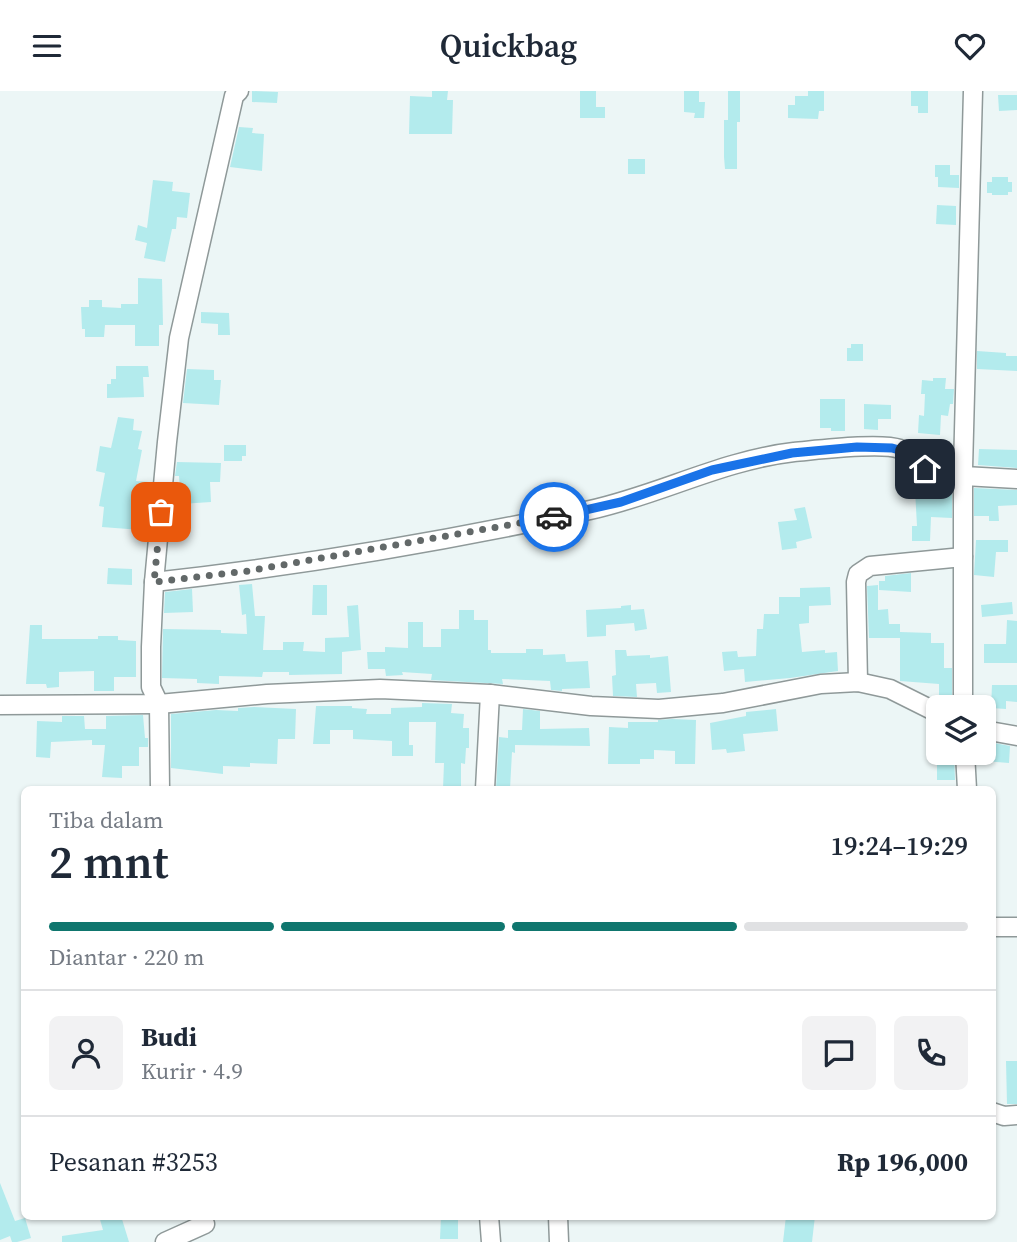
<!DOCTYPE html>
<html lang="id">
<head>
<meta charset="utf-8">
<style>
  body { margin:0; font-family:"Source Serif 4",serif; background:#f2f2f3; color:#1f2937; height:100vh; display:flex; flex-direction:column; font-size:26px; white-space:nowrap }
  * { box-sizing:border-box; margin:0 }
  p { font-size:23px; color:#747a83 }
  .icon { flex:none; width:38px; height:38px; fill:none; stroke:currentColor; stroke-width:2; stroke-linecap:round; stroke-linejoin:round }
  .map { position:relative; flex:1; overflow:hidden }
  .sheet { position:absolute; left:21px; top:695px; width:975px; height:434px; display:flex; flex-direction:column; background:#fff; border-radius:10px; box-shadow:0 2px 5px #0004 }
  .sheet>* { flex:none }
  .tools { position:absolute; left:926px; top:604px; display:grid; gap:14px }
  .tools a { display:grid; place-items:center; width:70px; height:70px; border-radius:10px; background:#fff; box-shadow:0 2px 5px #0004; font-size:35px }
  .pin { position:absolute; display:grid; place-items:center; width:60px; height:60px; color:#fff; margin:-30px; border-radius:14px; box-shadow:0 4px 10px #0006 }
  .courier { position:absolute; display:grid; place-items:center; width:70px; height:70px; margin:-35px; border:5px solid #1a73e8; border-radius:50%; background:#fff; color:#222; box-shadow:0 2px 9px #0007 }
  .summary em { font-style:normal; font-weight:600 }
  .summary div { display:flex; flex-direction:column-reverse }
  .summary { display:flex; align-items:center; justify-content:space-between; height:119px; padding:0 28px }
  h1 { font-size:46px; font-weight:600; line-height:52px }
  .bar { display:grid; grid-template-columns:repeat(4,1fr); gap:10px 7px; align-content:center; height:84px; padding:0 28px }
  .bar i { height:9px; border-radius:5px; background:#e0e1e3 }
  .bar .current { background:#0f766e }
  .bar p { grid-column:span 4 }
  .line { display:flex; align-items:center; gap:18px; padding:0 28px; border-top:2px solid #e0e1e3 }
  .line div { flex:1 }
  .round { display:grid; place-items:center; flex:none; width:74px; height:74px; border-radius:10px; background:#f2f2f3 }
  header { display:flex; justify-content:space-between; align-items:center; height:91px; padding:0 28px; background:#fff; font-size:32px; font-weight:600 }
  .map>svg:first-child { display:block }
  .building { fill:#b3ebed }
  .lines { fill:none; stroke-linecap:round; stroke-linejoin:round }
  .minor-casing { stroke:#8f9999; stroke-width:21 }
  .minor { stroke:#fff; stroke-width:18 }
  .done { stroke:#626868; stroke-width:7; stroke-dasharray:0 12.6 }
  .route { stroke:#1a73e8; stroke-width:9 }
</style>
</head>
<body>
<header><svg class="icon" aria-label="menu" viewBox="0 0 24 24"><path d="M4 6h16M4 12h16M4 18h16"/></svg>Quickbag<svg class="icon" aria-label="heart" viewBox="0 0 24 24"><path d="M12 20l-8-8c-3-5 5-10 8-4 3-6 11-1 8 4z"/></svg></header>
<div class="map">
<svg width="1017" height="1151" viewBox="0 0 1017 1151">
  <rect width="100%" height="100%" fill="#ecf6f6"/>
  <g class="building">
    <path d="M252 0 278 1 277 12 252 11Z"/>
    <path d="M432 0H448L447 9H453L452 43H409L410 5 432 6Z"/>
    <path d="M580 0H596V16H605V27H580Z"/>
    <path d="M684 0H699V11H705L704 27H694L695 22 684 21Z"/>
    <path d="M728 0H740V31H737V78H725L724 66V29H728Z"/>
    <path d="M808 0H824V20H819L818 28 788 27V14H795V5H808Z"/>
    <path d="M911 0H928V22H918V15H911Z"/>
    <path d="M998 4H1017V19L999 20Z"/>
    <path d="M239 36 253 37 252 42 264 43 262 80 230 76Z"/>
    <rect x="628" y="68" width="17" height="15"/>
    <path d="M935 74H950V84H959V97L938 96V86H935Z"/>
    <path d="M992 86H1008V91H1012V101H1008V104H992V102H987V91H992Z"/>
    <path d="M153 89 173 91 172 100 190 102 187 127 177 126 176 138H172L165 171 144 167 147 152 135 149 138 134 147 137Z"/>
    <path d="M937 114 956 115V134L936 133Z"/>
    <path d="M138 187 162 188 163 234H159V255H135V234H105L104 246H85V238H82L81 216H89V209H102V216L121 217V213H138Z"/>
    <path d="M201 221 229 222 230 244H218V233L201 232Z"/>
    <path d="M851 253H863V270H847V257H851Z"/>
    <path d="M977 260 1006 262V265H1017V280L977 278Z"/>
    <path d="M116 275H148L149 286H143L144 306 107 307V293H111V288H116Z"/>
    <path d="M187 278 214 279V289H221L219 314 183 312Z"/>
    <path d="M933 287H946L945 298H954L953 313H950L948 325 941 324 940 344 918 342 919 324 924 325 925 303H921L922 289 933 290Z"/>
    <path d="M820 308H845V340H831V337H820Z"/>
    <path d="M864 313 891 314V328H878V339L864 338Z"/>
    <path d="M118 326 134 328 133 339 142 340 138 358 142 359 136 390 149 391 147 421H143L141 439 102 436 104 416 99 415 105 382 96 380 100 355 111 357Z"/>
    <path d="M224 354H246V365H242V370H224Z"/>
    <path d="M979 358 1017 359V377L978 374Z"/>
    <path d="M177 371 221 372 220 391H210L211 411 181 413 179 385H175Z"/>
    <path d="M928 389H952V427L931 426 930 450H912V435H917L915 399 925 398Z"/>
    <path d="M974 397 1017 399V414L998 415 999 430H989V425H974Z"/>
    <path d="M805 416 812 447 796 451 797 457 782 459 778 431 797 429 794 418Z"/>
    <path d="M976 449H1008V461H996L994 486 974 484Z"/>
    <path d="M108 477 132 478V494L107 493Z"/>
    <path d="M911 482V501L879 499V490H885V485Z"/>
    <path d="M252 493 255 525H265L263 559H283V551H304L303 560 325 561V547L349 546 347 515 358 514 361 559 342 561V583L289 584V581H263L262 586 219 585V593L197 592V588L162 587 163 538 221 539V542L247 543 246 523 242 524 239 494Z"/>
    <path d="M313 494H327V524H312Z"/>
    <path d="M878 494V519L888 518 889 533H900V541L931 542V552H944V577H952V605H939V593L900 590V547H869L867 495Z"/>
    <path d="M830 496 831 514 809 515V532L799 533 802 561 825 559V562L837 561 838 580 790 587 745 591 744 578 724 580 722 561 737 560 738 566 756 565 757 538H763L764 523H779V506H800V497Z"/>
    <path d="M192 498 193 521 164 522 165 501Z"/>
    <path d="M1012 511 1013 523 982 526 981 514Z"/>
    <path d="M631 514V519L644 518 647 538 635 540 634 532 606 534V545L587 546 586 519 621 517V515Z"/>
    <path d="M459 519H474V529H488V559H491V562H526V558H543V564L565 563 566 571 588 570 590 597 562 598V600L551 599 550 590 502 588 503 593 431 589 432 583 402 581 403 584 386 585 385 578H368L367 561H385V556L408 557V531H423V556H441V538H459Z"/>
    <path d="M1007 529 1017 530V572H984V553H1006Z"/>
    <path d="M30 534H42V548H98V545H118V549L136 550V586H114V600H94V580L59 581V596L47 597 46 593H26Z"/>
    <path d="M615 559H626L627 565 650 564V567L668 565 671 601 657 602 656 592 636 593 637 606 613 605 612 585 616 584Z"/>
    <path d="M992 594H1017V611L1006 610V618L991 617Z"/>
    <path d="M422 612 452 613 451 622 464 623 463 637H469V657H466L465 673 461 672V698H443L444 672H435L436 631H409V654H413V665H392V650L353 648V639H330V653H313L316 615H352V617L367 618 366 623H391V617L422 616Z"/>
    <path d="M254 616 296 618 295 648H278L277 673 250 672V676L223 675V683L171 677V623L216 619 238 620V617Z"/>
    <path d="M523 618 540 620V638L589 637 590 655 515 654V662L512 661 510 698H496L499 646 508 647V639H522Z"/>
    <path d="M776 618 778 640 743 643 745 660 727 662 726 658 712 659 710 632 746 625V621Z"/>
    <path d="M143 624 145 647H148V656H139V675H122V687L102 686 105 654H92V649L51 651 50 667 36 666 37 630 62 631V625H84L85 638H106V625Z"/>
    <path d="M672 628 696 629 695 673H675V660L654 659V668H640V673H608L609 636 628 637V631H658V629Z"/>
    <path d="M984 650 1010 655 1009 672 984 670V673H977L976 662H984Z"/>
    <path d="M937 662H954L955 689H937Z"/>
    <path d="M1006 970H1017V1013H1007Z"/>
    <path d="M0 1092 15 1130 25 1127 31 1147 17 1151H12L10 1145 0 1149Z"/>
    <path d="M99 1125H121L129 1151H62V1145L103 1139Z"/>
    <path d="M441 1125H458V1148H440Z"/>
    <path d="M786 1125H815L812 1151H783Z"/>
  </g>
  <g class="lines">
    <g class="minor-casing">
      <g id="minor">
        <path d="M964 385 1017 388"/>
        <path d="M154 491C300 475 446 450 590 419 659 404 723 369 794 361 817 359 880 351 900 358 910 361 917 372 925 378H963"/>
        <path d="M858 591 856 491 858 483 870 475 963 466"/>
        <path d="M0 614 159 613 267 603 380 598 490 603 591 615 659 618 723 612 821 593 858 591 890 598 938 622"/>
        <path d="M963 616V378L973 0"/>
        <path d="M984 639 1017 645"/>
        <path d="M965 662 967 698"/>
        <path d="M160 698 159 613 151 596V556L154 491 167 351 179 247 234 5 239 0"/>
        <path d="M485 698 490 603"/>
        <path d="M992 836H1017"/>
        <path d="M992 1021 1004 1025 1017 1024"/>
        <path d="M489 1125 491 1151"/>
        <path d="M558 1125 559 1151"/>
        <path d="M165 1151 205 1133"/>
      </g>
    </g>
    <use href="#minor" class="minor"/>
  </g>
  <g class="lines">
    <path class="done" d="M161 421 154 491 248 480 554 426"/>
    <path class="route" d="M554 426 621 411 712 379 792 362 857 356 892 357 906 361 925 378"/>
  </g>
</svg>
<div class="tools">
<a><svg class="icon" aria-label="layers" viewBox="0 0 24 24"><path d="M12 4l9 5-9 5-9-5zM3 14l9 5 9-5"/></svg></a>
</div>
<div class="pin" style="left:161px;top:421px;background:#ea580c"><svg class="icon" aria-label="bag" viewBox="0 0 24 24"><path d="M5 8h14l-1 12H6zM9 8a3 3 0 0 1 6 0"/></svg></div>
<div class="pin" style="left:925px;top:378px;background:#1f2937"><svg class="icon" aria-label="home" viewBox="0 0 24 24"><path d="M3 11l9-7 9 7M6 9v11h12V9"/></svg></div>
<div class="courier" style="left:554px;top:426px"><svg class="icon" aria-label="car" viewBox="0 0 24 24"><path d="M5 17H2v-5l4-1 3-4h7l3 4 3 1v5h-3M9 17h6M6 11h13"/><circle cx="7" cy="17" r="2"/><circle cx="17" cy="17" r="2"/></svg></div>
<section class="sheet">
<div class="summary"><div><h1>2 mnt</h1><p>Tiba dalam</p></div><em>19:24–19:29</em></div>
<div class="bar"><i class="current"></i><i class="current"></i><i class="current"></i><i></i><p>Diantar · 220 m</p></div>
<div class="line" style="height:126px"><a class="round"><svg class="icon" aria-label="person" viewBox="0 0 24 24"><circle cx="12" cy="8" r="4"/><path d="M4 21q1-7 8-7t8 7"/></svg></a><div><b>Budi</b><p>Kurir · 4.9</p></div><a class="round"><svg class="icon" aria-label="chat" viewBox="0 0 24 24"><path d="M4 5h16v11H9l-5 4z"/></svg></a><a class="round"><svg class="icon" aria-label="phone" viewBox="0 0 24 24"><path d="M5 4h4l2 5-3 2q2 4 5 5l2-3 5 2v4C11 20 4 13 5 4z"/></svg></a></div>
<div class="line" style="height:91px"><div>Pesanan #3253</div><b>Rp 196,000</b></div>
</section>
</div>
</body>
</html>
